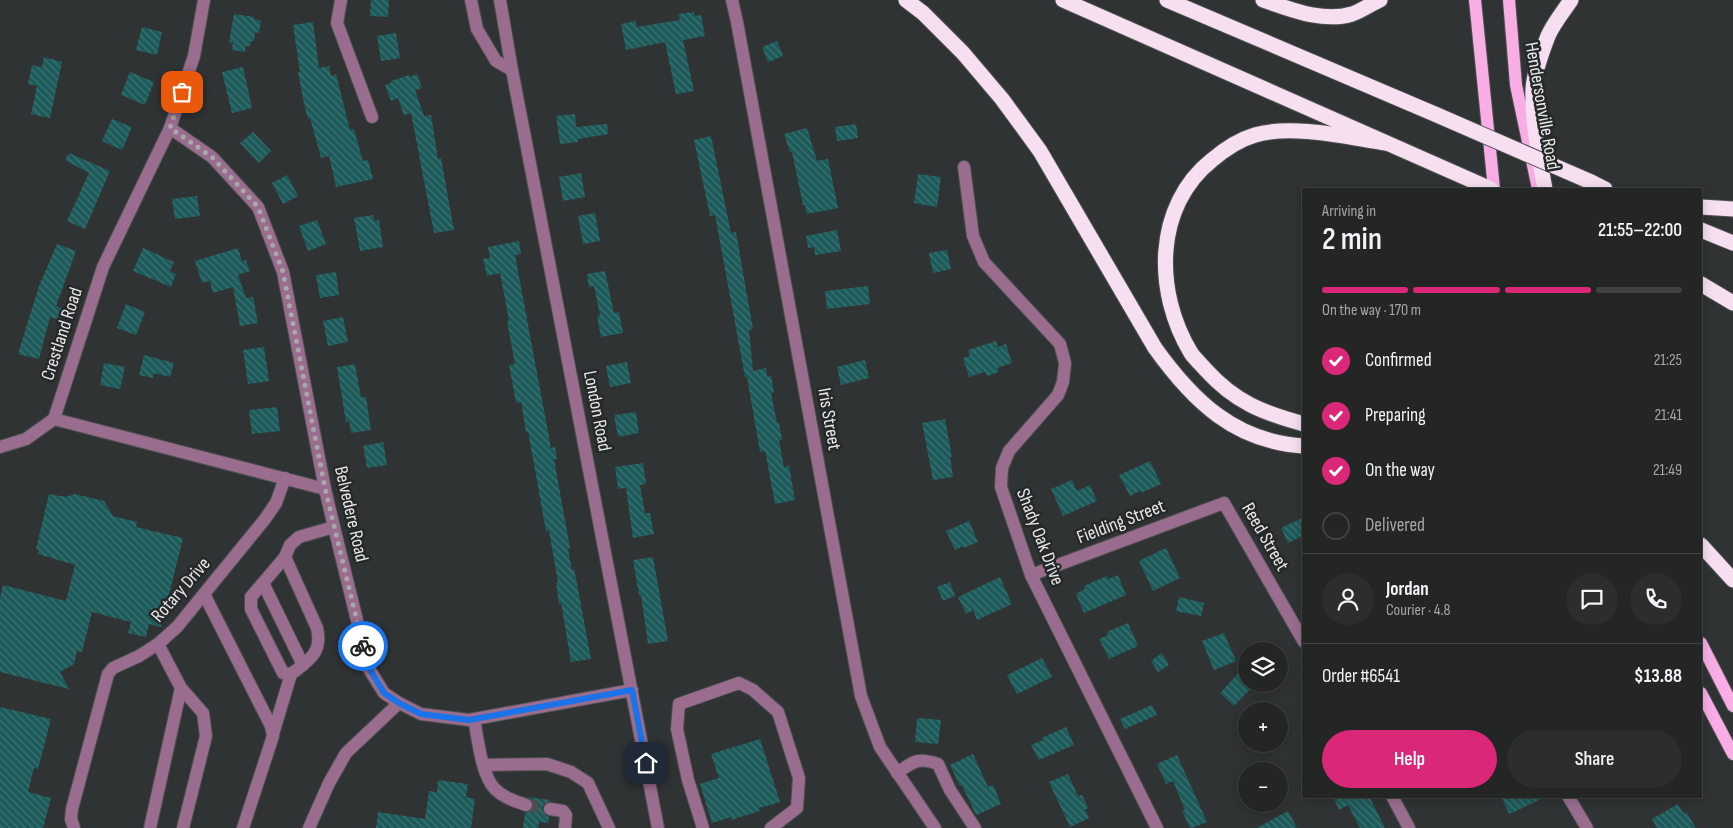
<!DOCTYPE html>
<html lang="en">
<head>
<meta charset="utf-8">
<style>
  body { margin:0; font-family:"Sofia Sans Condensed",sans-serif; background:#2c2e2e; color:#f1f3f6; height:100vh; display:flex; flex-direction:column; font-size:19px; white-space:nowrap }
  * { box-sizing:border-box; margin:0 }
  p { font-size:16px; color:#a3a5a7 }
  .icon { flex:none; width:28px; height:28px; fill:none; stroke:currentColor; stroke-width:2; stroke-linecap:round; stroke-linejoin:round }
  .map { position:relative; flex:1; overflow:hidden }
  .side { position:absolute; left:1302px; top:188px; width:400px; height:610px; display:flex; flex-direction:column; background:#242626; border-radius:0px; box-shadow:0 2px 12px #0003,0 0 0 1px #414343 }
  .side>* { flex:none }
  .buttons { position:absolute; left:1238px; top:642px; display:grid; gap:10px }
  .buttons a { display:grid; place-items:center; width:50px; height:50px; border-radius:50%; background:#242626; box-shadow:0 2px 12px #0003,0 0 0 1px #414343; font-size:25px }
  .pin { position:absolute; display:grid; place-items:center; width:42px; height:42px; color:#fff; margin:-21px; border-radius:10px; box-shadow:0 2px 8px #0006 }
  .courier { position:absolute; display:grid; place-items:center; width:50px; height:50px; margin:-25px; border:4px solid #1a73e8; border-radius:50%; background:#fff; color:#222; box-shadow:0 1px 6px #0007 }
  .head em { font-style:normal; font-weight:600 }
  .head div { display:flex; flex-direction:column-reverse }
  .head { display:flex; align-items:center; justify-content:space-between; height:85px; padding:0 20px }
  h1 { font-size:32px; font-weight:600; line-height:38px }
  .bar { display:grid; grid-template-columns:repeat(4,1fr); gap:8px 5px; align-content:center; height:60px; padding:0 20px }
  .bar i { height:6px; border-radius:4px; background:#414343 }
  .bar .on { background:#db2777 }
  .bar p { grid-column:span 4 }
  .line { display:flex; align-items:center; gap:12px; padding:0 20px; border-top:1px solid #414343 }
  .line div { flex:1 }
  .round { display:grid; place-items:center; flex:none; width:52px; height:52px; border-radius:26px; background:#2c2e2e }
  ol { padding:0 20px; list-style:none }
  li { display:flex; align-items:center; gap:15px; height:55px }
  li p { margin-inline-start:auto }
  li .icon { padding:5px; border-radius:50%; background:#db2777; color:#fff; stroke-width:4 }
  li:last-child { color:#a3a5a7 }
  li i { width:28px; height:28px; border:2px solid #414343; border-radius:50% }
  .action { display:flex; gap:10px; margin-top:auto; padding:10px 20px }
  .action a { flex:1; height:58px; border-radius:30px; background:#db2777; color:#fff; font-size:20px; font-weight:600; line-height:58px; text-align:center }
  .action a+a { background:#2c2e2e; color:#f1f3f6 }
  .map>svg:first-child { display:block }
  .building { fill:url(#building-back-hatch) }
  .lines { fill:none; stroke-linecap:round; stroke-linejoin:round }
  .minor-tunnel { stroke:#4b4e4e; stroke-width:12; stroke-dasharray:12 6; stroke-linecap:butt }
  .minor-casing { stroke:#4d5050; stroke-width:14 }
  .major-casing { stroke:#4d5050; stroke-width:14 }
  .highway-casing { stroke:#4d5050; stroke-width:17 }
  .minor { stroke:#9a6d8f; stroke-width:12 }
  .major { stroke:#f8aee5; stroke-width:12 }
  .highway { stroke:#f6dff0; stroke-width:15 }
  .highway-bridge-casing { stroke:#4d5050; stroke-width:17; stroke-linecap:butt }
  .highway-bridge { stroke:#f6dff0; stroke-width:15 }
  .done { stroke:#a7a9a9; stroke-width:5; stroke-dasharray:0 9 }
  .route { stroke:#1a73e8; stroke-width:6 }
  .labels { text-anchor:middle; dominant-baseline:central; stroke-width:5; stroke-linejoin:round; paint-order:stroke }
  .street-label { font-size:19px; fill:#e7e9e9; stroke:#262929 }
</style>
</head>
<body>
<div class="map">
<svg width="1733" height="828" viewBox="0 0 1733 828">
  <defs>
    <pattern id="building-back-hatch" width="6" height="6" patternUnits="userSpaceOnUse" patternTransform="scale(1.25)"><rect width="6" height="6" fill="#1d5b5a"/><path d="M-1 5l2 2M0 0l6 6M5-1l2 2" fill="none" stroke="#3e7372"/></pattern>
  </defs>
  <rect width="100%" height="100%" fill="#303333"/>
  <g class="building">
    <path d="M371 0H389L388 17 370 16Z"/>
    <path d="M694 12 695 16 701 15 705 36 683 40 694 91 676 94 665 42 626 50 621 24 636 21 637 27 680 20 678 14Z"/>
    <path d="M234 14 254 17V19L261 21 259 33 255 32 254 41H251L250 46H246L245 52 232 50 233 43 229 42Z"/>
    <path d="M313 22 319 68 329 66 331 76 336 74 350 130 354 129 363 161 368 160 373 179 336 187 329 156 321 158 310 118 308 119 303 99 298 72H300L293 25Z"/>
    <path d="M142 27 162 32 157 55 136 50Z"/>
    <path d="M396 33 400 58 381 61 377 36Z"/>
    <path d="M777 41 783 56 768 62 762 47Z"/>
    <path d="M44 57 62 62 50 118 31 114 37 86 28 84 32 65 42 67Z"/>
    <path d="M243 67 252 108 232 113 222 72Z"/>
    <path d="M130 72 154 82 145 105 121 95Z"/>
    <path d="M417 74 422 88 415 90 424 116 431 115 438 159 441 158 454 230 434 233 411 113 404 115 398 98 391 101 385 85 391 83V81L409 75 410 77Z"/>
    <path d="M575 114 576 127 607 124 608 134 578 139V142L560 144 556 116Z"/>
    <path d="M112 119 132 127 122 150 102 141Z"/>
    <path d="M856 124 858 138 837 141 835 127Z"/>
    <path d="M807 128 817 161 828 159 838 208 807 214 805 205H803L792 152H790L784 134Z"/>
    <path d="M253 132 271 151 259 163 240 143Z"/>
    <path d="M711 136 731 233 736 232 745 284 753 329 749 330 753 371 766 368 767 377 771 376 774 392 771 393 777 423H779L782 440H779L784 467 789 466 795 500 775 504 765 451 760 452 747 377H745L715 215 710 216 694 140Z"/>
    <path d="M69 153 110 171 85 229 67 221 89 173 65 160Z"/>
    <path d="M581 173 585 197 563 201 559 177Z"/>
    <path d="M918 174 941 177 937 207 914 203Z"/>
    <path d="M287 175 298 196 283 204 272 183Z"/>
    <path d="M197 196 200 216 175 219 172 199Z"/>
    <path d="M595 213 600 241 583 244 578 216Z"/>
    <path d="M373 215 374 221 379 220 383 247 360 251 354 218Z"/>
    <path d="M317 220 326 244 308 251 299 226Z"/>
    <path d="M837 230 841 251 815 255 814 247 808 248 806 236Z"/>
    <path d="M519 241 521 254 515 255 551 448 555 447 557 459H554L570 548 568 549 572 570 574 569 578 589 591 659 571 662 561 603 559 604 556 582H558L549 531H546L528 431 526 432 521 402 516 403 509 365 515 364 507 321H509L500 273 487 276 483 259 490 258 488 247Z"/>
    <path d="M57 244 76 251 56 306 63 309 59 320 50 317 39 359 18 354 39 286Z"/>
    <path d="M143 248 174 262 170 271 176 274 171 287 133 271Z"/>
    <path d="M238 248 242 261 246 260 250 271 238 275 246 298 253 297 258 323 240 326 233 287 213 293 210 281 202 283 195 261Z"/>
    <path d="M947 250 951 269 933 273 929 253Z"/>
    <path d="M605 271 614 313 619 312 623 333 601 337 597 316 600 315 594 286 589 287 587 274Z"/>
    <path d="M336 272 339 295 320 298 316 275Z"/>
    <path d="M868 286 870 304 827 309 825 291Z"/>
    <path d="M126 304 145 312 136 335 117 328Z"/>
    <path d="M343 317 348 342 328 346 323 321Z"/>
    <path d="M996 341 998 347 1006 344 1012 363 997 368 999 372 987 376 985 372 969 377 963 358 970 356 968 350Z"/>
    <path d="M264 347 269 381 248 384 243 350Z"/>
    <path d="M144 355 174 363 170 377 154 373 153 378 139 375Z"/>
    <path d="M865 360 869 378 841 385 837 367Z"/>
    <path d="M627 362 631 383 610 387 606 366Z"/>
    <path d="M104 363 125 367 120 389 100 385Z"/>
    <path d="M355 364 361 397H366L371 430 351 433 349 421 346 422 337 367Z"/>
    <path d="M277 407 280 431 252 434 249 410Z"/>
    <path d="M636 412 639 433 618 437 614 415Z"/>
    <path d="M945 419 952 457H950L953 477 933 480 922 423Z"/>
    <path d="M383 442 387 465 367 468 363 446Z"/>
    <path d="M1150 461 1161 484 1141 493 1140 491 1130 496 1119 475Z"/>
    <path d="M643 463 646 484 640 485 645 513H650L654 534 633 538 626 488 618 489 615 467Z"/>
    <path d="M1072 480 1077 491 1090 485 1097 501 1063 516 1051 489Z"/>
    <path d="M49 494 66 497 74 494 104 501 113 516 137 522 136 527 183 538 161 627 149 624 146 637 128 633 131 622 92 612 82 652 77 651 74 664 60 672 69 689 0 672V598L3 585 66 601 75 565 38 554 39 550 36 549Z"/>
    <path d="M1304 517V535L1288 543 1281 528Z"/>
    <path d="M969 521 978 542 964 548 963 546 955 550 946 531Z"/>
    <path d="M1166 548 1180 578 1153 591 1139 561Z"/>
    <path d="M653 557 668 641 648 644 641 595H639L633 560Z"/>
    <path d="M1118 575 1126 595 1084 613 1076 594 1085 589 1084 586 1107 576 1108 579Z"/>
    <path d="M1000 577 1012 604 977 620 973 610 966 614 958 597Z"/>
    <path d="M950 582 955 596 943 601 937 587Z"/>
    <path d="M1179 597 1204 603 1201 616 1176 611Z"/>
    <path d="M1128 623 1138 646 1109 659 1099 639 1108 635 1107 632Z"/>
    <path d="M1224 633 1236 661 1214 670 1202 641Z"/>
    <path d="M1162 653 1169 665 1158 672 1151 661Z"/>
    <path d="M1042 658 1052 677 1017 694 1007 675Z"/>
    <path d="M1246 665V684H1255L1234 706 1220 693Z"/>
    <path d="M1152 705 1157 715 1125 729 1120 719Z"/>
    <path d="M0 707 51 719 38 769 34 768 28 792 51 798 43 828H0Z"/>
    <path d="M917 718 941 720 938 744 915 742Z"/>
    <path d="M1066 727 1074 745 1039 760 1031 745 1043 740 1042 738Z"/>
    <path d="M760 739 780 802 759 808 760 811 731 820V817L712 823 700 784 719 778 711 754Z"/>
    <path d="M973 754 988 787 993 785 1001 804 976 815 962 785 960 786 950 765Z"/>
    <path d="M1177 755 1207 822 1192 828H1190L1182 811 1185 810 1173 781 1166 784 1157 764Z"/>
    <path d="M1068 774 1078 796 1082 795 1088 808 1085 810 1089 818 1070 827 1049 782Z"/>
    <path d="M438 780 468 784 466 797 475 799 471 828H376L378 812 425 819 429 791 437 792Z"/>
    <path d="M1333 796H1369L1385 828H1360L1348 805 1339 810Z"/>
    <path d="M1501 796H1548L1509 814Z"/>
    <path d="M527 797 551 800 544 804 542 808 545 815 549 817 548 823 539 822 538 828H523L525 813 531 811 534 807 532 800Z"/>
    <path d="M1678 804 1684 814 1686 812 1696 828H1657L1652 819Z"/>
    <path d="M1288 811 1297 828H1257Z"/>
  </g>
  <g class="lines">
    <path class="minor-tunnel" d="M526 805 550 809"/>
    <g class="minor-casing">
      <g id="minor">
        <path d="M341 0 337 23 372 117"/>
        <path d="M471 0 477 29 496 61 512 70"/>
        <path d="M500 0 512 70 658 828"/>
        <path d="M732 0 737 22 861 696 880 747 935 828"/>
        <path d="M170 128 212 157 258 207 283 272 325 489 334 527 369 669 384 693 399 703 421 714 469 720 632 690"/>
        <path d="M964 167 973 236 984 262 1060 344 1065 363 1063 382 1058 395 1009 451 1002 468 1001 487 1031 575 1157 828"/>
        <path d="M54 419 103 267 170 128 194 56 204 0"/>
        <path d="M54 419 325 489"/>
        <path d="M0 447 26 439 54 419"/>
        <path d="M285 557 317 628C323 653 308 661 291 674L283 673 251 609V597L285 557 290 545 299 537 334 527"/>
        <path d="M1031 575 1224 503 1304 642"/>
        <path d="M263 583 303 665"/>
        <path d="M204 594 271 726 273 736 243 828"/>
        <path d="M158 644 181 688 203 713 206 736 183 828"/>
        <path d="M474 719C478 738 481 775 495 789 504 798 515 801 526 805"/>
        <path d="M273 734 291 674"/>
        <path d="M484 765 547 764 571 772 588 783 609 828"/>
        <path d="M897 773C914 761 918 757 938 764L950 790 975 828"/>
        <path d="M1392 796 1409 828"/>
        <path d="M1568 796 1587 828"/>
        <path d="M550 809 563 811 566 815 565 828"/>
        <path d="M74 828 71 819 72 809 108 674 113 668 139 656 158 644 177 627 265 519 276 503 285 478"/>
        <path d="M150 828 181 688"/>
        <path d="M309 828 329 783 346 753 399 703"/>
        <path d="M703 828 688 780 677 729 679 704 739 683 753 690 778 712 799 778 797 808 771 828"/>
      </g>
    </g>
    <g class="major-casing">
      <g id="major">
        <path d="M1475 0 1494 189"/>
        <path d="M1509 0 1516 85 1538 189"/>
        <path d="M1701 643 1733 706"/>
        <path d="M1701 693 1733 754"/>
      </g>
    </g>
    <g class="highway-casing">
      <g id="highway">
        <path d="M906 0 923 13 963 53 1002 99 1040 151 1155 348C1193 401 1235 442 1304 446"/>
        <path d="M1063 0 1491 189"/>
        <path d="M1167 0 1437 115"/>
        <path d="M1263 0C1290 9 1322 23 1352 14 1361 11 1371 4 1380 0"/>
        <path d="M1591 182 1605 189"/>
        <path d="M1545 189C1539 156 1532 122 1533 89 1534 72 1542 52 1548 36 1553 24 1563 12 1571 0"/>
        <path d="M1701 207 1733 209"/>
        <path d="M1701 230 1733 243"/>
        <path d="M1701 284 1733 303"/>
        <path d="M1304 424C1263 413 1235 402 1206 370 1201 364 1195 359 1191 353 1154 292 1154 206 1212 160 1225 149 1238 140 1255 135 1292 124 1347 137 1386 143"/>
        <path d="M1701 545 1733 580"/>
      </g>
    </g>
    <use href="#minor" class="minor"/>
    <use href="#major" class="major"/>
    <use href="#highway" class="highway"/>
    <g class="highway-bridge-casing">
      <path id="highway-bridge" d="M1437 115 1591 182"/>
    </g>
    <use href="#highway-bridge" class="highway-bridge"/>
  </g>
  <g class="lines">
    <path class="done" d="M182 92 170 128 212 157 258 207 283 272 325 488 363 646"/>
    <path class="route" d="M363 646 369 668 384 693 399 703 421 714 469 720 632 690 646 763"/>
  </g>
  <g class="labels">
    <g class="street-label">
      <text transform="translate(1542 106) rotate(80)">Hendersonville Road</text>
      <text transform="translate(62 334) rotate(-72)">Crestland Road</text>
      <text transform="translate(597 411) rotate(79)">London Road</text>
      <text transform="translate(829 419) rotate(80)">Iris Street</text>
      <text transform="translate(351 514) rotate(77)">Belvedere Road</text>
      <text transform="translate(1121 522) rotate(-21)">Fielding Street</text>
      <text transform="translate(1040 537) rotate(69)">Shady Oak Drive</text>
      <text transform="translate(1265 537) rotate(60)">Reed Street</text>
      <text transform="translate(181 590) rotate(-49)">Rotary Drive</text>
    </g>
  </g>
</svg>
<div class="buttons">
<a><svg class="icon" aria-label="layers" viewBox="0 0 24 24"><path d="M12 4l9 5-9 5-9-5zM3 14l9 5 9-5"/></svg></a>
<a>+</a>
<a>−</a>
</div>
<div class="pin" style="left:182px;top:92px;background:#ea580c"><svg class="icon" aria-label="bag" viewBox="0 0 24 24"><path d="M5 8h14l-1 12H6zM9 8a3 3 0 0 1 6 0"/></svg></div>
<div class="pin" style="left:646px;top:763px;background:#1f2937"><svg class="icon" aria-label="home" viewBox="0 0 24 24"><path d="M3 11l9-7 9 7M6 9v11h12V9"/></svg></div>
<div class="courier" style="left:363px;top:646px"><svg class="icon" aria-label="bike" viewBox="0 0 24 24"><circle cx="6" cy="16" r="4"/><circle cx="18" cy="16" r="4"/><path d="M6 16l4-8h5l3 8M10 8l3 8H6M13 5h3"/></svg></div>
<section class="side">
<div class="head"><div><h1>2 min</h1><p>Arriving in</p></div><em>21:55–22:00</em></div>
<div class="bar"><i class="on"></i><i class="on"></i><i class="on"></i><i></i><p>On the way · 170 m</p></div>
<ol>
<li><svg class="icon" aria-label="check" viewBox="0 0 24 24"><path d="M5 12l5 5 9-10"/></svg>Confirmed<p>21:25</p></li>
<li><svg class="icon" aria-label="check" viewBox="0 0 24 24"><path d="M5 12l5 5 9-10"/></svg>Preparing<p>21:41</p></li>
<li><svg class="icon" aria-label="check" viewBox="0 0 24 24"><path d="M5 12l5 5 9-10"/></svg>On the way<p>21:49</p></li>
<li><i></i>Delivered</li>
</ol>
<div class="line" style="height:90px"><a class="round"><svg class="icon" aria-label="person" viewBox="0 0 24 24"><circle cx="12" cy="8" r="4"/><path d="M4 21q1-7 8-7t8 7"/></svg></a><div><b>Jordan</b><p>Courier · 4.8</p></div><a class="round"><svg class="icon" aria-label="chat" viewBox="0 0 24 24"><path d="M4 5h16v11H9l-5 4z"/></svg></a><a class="round"><svg class="icon" aria-label="phone" viewBox="0 0 24 24"><path d="M5 4h4l2 5-3 2q2 4 5 5l2-3 5 2v4C11 20 4 13 5 4z"/></svg></a></div>
<div class="line" style="height:65px"><div>Order #6541</div><b>$13.88</b></div>
<div class="action"><a>Help</a><a>Share</a></div>
</section>
</div>
</body>
</html>
